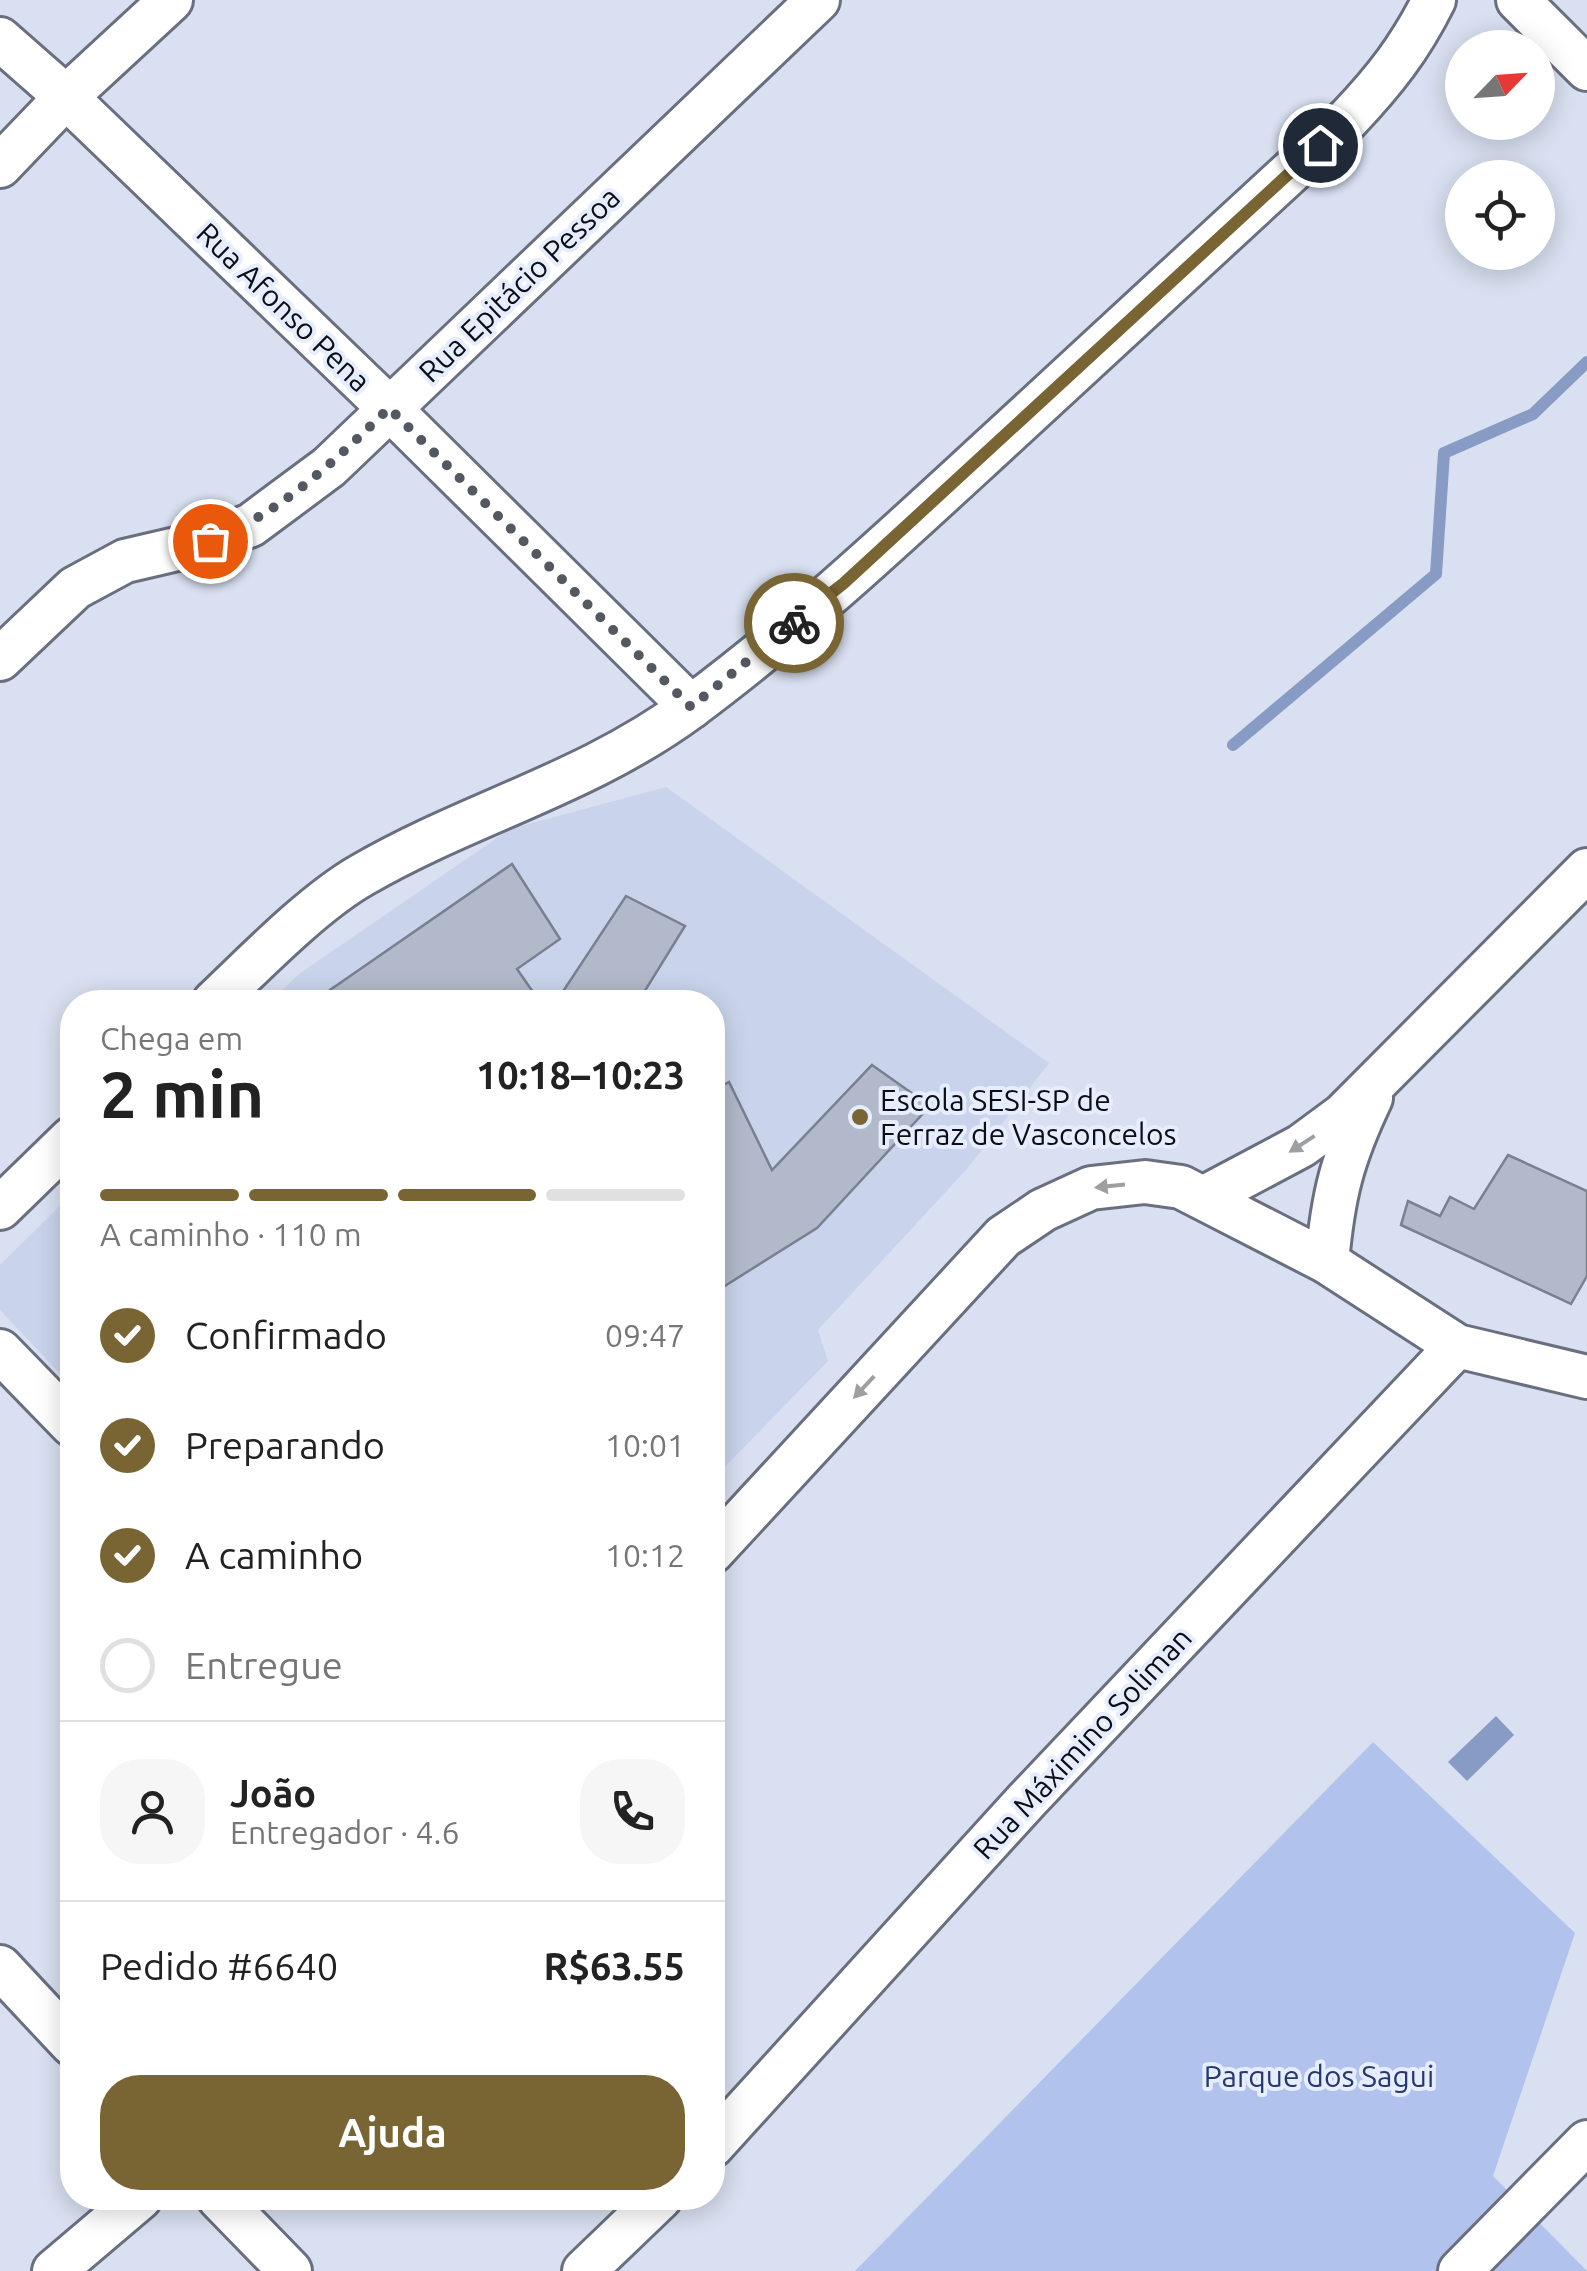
<!DOCTYPE html>
<html lang="pt">
<head>
<meta charset="utf-8">
<style>
  body { margin:0; font-family:Ubuntu,sans-serif; background:#f6f6f6; color:#222; height:100vh; display:flex; flex-direction:column; font-size:38px; white-space:nowrap }
  * { box-sizing:border-box; margin:0 }
  p { font-size:32px; color:#767676 }
  .icon { flex:none; width:55px; height:55px; fill:none; stroke:currentColor; stroke-width:2; stroke-linecap:round; stroke-linejoin:round }
  .map { position:relative; flex:1; overflow:hidden }
  .side { position:absolute; left:60px; top:990px; width:665px; height:1220px; display:flex; flex-direction:column; background:#fff; border-radius:40px; box-shadow:0 5px 25px #0003 }
  .side>* { flex:none }
  .needle { width:65px; rotate:65deg }
  .controls { position:absolute; left:1445px; top:30px; display:grid; gap:20px }
  .controls a { display:grid; place-items:center; width:110px; height:110px; border-radius:50%; background:#fff; box-shadow:0 5px 25px #0003; font-size:50px }
  .pin { position:absolute; display:grid; place-items:center; width:85px; height:85px; color:#fff; margin:-42px; border:5px solid #fff; border-radius:50%; box-shadow:0 2px 10px #0007 }
  .courier { position:absolute; display:grid; place-items:center; width:100px; height:100px; margin:-50px; border:8px solid #796433; border-radius:50%; background:#fff; color:#222; box-shadow:0 2px 12px #0007 }
  .summary em { font-style:normal; font-weight:700 }
  .summary div { display:flex; flex-direction:column-reverse }
  .summary { display:flex; align-items:center; justify-content:space-between; height:170px; padding:0 40px }
  h1 { font-size:65px; font-weight:700; line-height:75px }
  .bar { display:grid; grid-template-columns:repeat(4,1fr); gap:15px 10px; align-content:center; height:120px; padding:0 40px }
  .bar i { height:12px; border-radius:8px; background:#e0e0e0 }
  .bar .active { background:#796433 }
  .bar p { grid-column:span 4 }
  .line { display:flex; align-items:center; gap:25px; padding:0 40px; border-top:2px solid #e0e0e0 }
  .line div { flex:1 }
  .round { display:grid; place-items:center; flex:none; width:105px; height:105px; border-radius:40px; background:#f6f6f6 }
  ol { padding:0 40px; list-style:none }
  li { display:flex; align-items:center; gap:30px; height:110px }
  li p { margin-inline-start:auto }
  li .icon { padding:10px; border-radius:50%; background:#796433; color:#fff; stroke-width:4 }
  li:last-child { color:#767676 }
  li i { width:55px; height:55px; border:5px solid #e0e0e0; border-radius:50% }
  .cta { display:flex; gap:20px; margin-top:auto; padding:20px 40px }
  .cta a { flex:1; height:115px; border-radius:40px; background:#796433; color:#fff; font-size:40px; font-weight:700; line-height:115px; text-align:center }
  .map>svg:first-child { display:block }
  .built { fill:#c9d4ec }
  .green { fill:#b1c3ec }
  .water { fill:#889bc5 }
  .lines { fill:none; stroke-linecap:round; stroke-linejoin:round }
  .stream { stroke:#889bc5; stroke-width:12 }
  .building { fill:#b2b9ca; stroke:#798090; stroke-width:2.5 }
  .street-casing { stroke:#696f7f; stroke-width:48 }
  .street { stroke:#fff; stroke-width:42 }
  .oneway { fill:#9d9fa1 }
  .done { stroke:#535861; stroke-width:10; stroke-dasharray:0 18 }
  .route { stroke:#796433; stroke-width:12 }
  .poi-dot { fill:#796433; stroke:#e5edff; stroke-width:4 }
  .labels { text-anchor:middle; dominant-baseline:central; stroke-width:8; stroke-linejoin:round; paint-order:stroke }
  .street-label { font-size:30px; fill:#0b0e13; stroke:#e5edff }
  .poi-label { font-size:30px; fill:#0b0e13; stroke:#e5edff; text-anchor:start }
  .park-label { font-size:30px; fill:#25396f; stroke:#e5edff }
</style>
</head>
<body>
<div class="map">
<svg width="1587" height="2271" viewBox="0 0 1587 2271">
  <rect width="100%" height="100%" fill="#d8e0f1"/>
  <g class="built">
    <path d="M666 787 1049 1063 966 1170 818 1330 828 1361 713 1479 712 1002H270L299 974 510 829Z"/>
    <path d="M72 1194V1386L0 1310V1265Z"/>
  </g>
  <path class="green" d="M1373 1742 1575 1933 1493 2176 1587 2271H855Z"/>
  <path class="water" d="M1496 1716 1514 1735 1467 1781 1448 1762Z"/>
  <g class="lines">
    <path class="stream" d="M1233 745 1436 574 1444 453 1533 414 1587 362"/>
  </g>
  <g class="building">
    <path d="M512 864 560 939 517 969 540 1002H318L330 990Z"/>
    <path d="M626 896 685 926 638 1002H556Z"/>
    <path d="M872 1065 930 1106 817 1228 712 1294V1091L729 1082 772 1170Z"/>
    <path d="M1508 1155 1587 1191V1276L1571 1304 1401 1225 1408 1201 1440 1216 1450 1197 1474 1209Z"/>
  </g>
  <g class="lines">
    <g class="street-casing">
      <g id="street">
        <path d="M1518 0 1587 69"/>
        <path d="M0 39 66 97 389 408 691 707"/>
        <path d="M0 166 66 97 171 0"/>
        <path d="M0 659 75 588 125 561 211 541 251 525 329 467 818 0"/>
        <path d="M214 1002C255 963 313 903 362 875 471 812 587 784 691 707 800 626 899 533 999 441 1115 334 1232 226 1348 119 1385 80 1410 48 1434 0"/>
        <path d="M1205 1197 1301 1146 1343 1115 1587 870"/>
        <path d="M0 1208 72 1138"/>
        <path d="M1327 1262C1333 1195 1342 1159 1371 1098"/>
        <path d="M0 1351 72 1425"/>
        <path d="M712 1552 1003 1237 1043 1210 1091 1188 1145 1182 1181 1187 1327 1262 1457 1346 1587 1377"/>
        <path d="M0 1967 72 2044"/>
        <path d="M712 2146 1027 1800 1457 1346"/>
        <path d="M219 2198 290 2271"/>
        <path d="M54 2271 140 2198"/>
        <path d="M584 2271 660 2198"/>
        <path d="M1460 2271 1587 2142"/>
      </g>
    </g>
    <use href="#street" class="street"/>
  </g>
  <defs><path id="oneway-solid" d="M-6-.8H1V-3.2L6.5 0L1 3.2V.8H-6Z" transform="scale(2.5)"/></defs>
  <g class="oneway">
    <use href="#oneway-solid" transform="translate(1302 1144) rotate(147)"/>
    <use href="#oneway-solid" transform="translate(1110 1186) rotate(174)"/>
    <use href="#oneway-solid" transform="translate(864 1387) rotate(133)"/>
  </g>
  <g class="lines">
    <path class="done" d="M210 541C281 513 335 461 389 408L691 707 794 623"/>
    <path class="route" d="M794 623 844 583 1320 145"/>
  </g>
  <circle class="poi-dot" cx="860" cy="1117" r="10"/>
  <g class="labels">
    <g class="street-label">
      <text transform="translate(519 284) rotate(-44)">Rua Epitácio Pessoa</text>
      <text transform="translate(284 307) rotate(44)">Rua Afonso Pena</text>
      <text transform="translate(1082 1743) rotate(-47)">Rua Máximino Soliman</text>
    </g>
    <g class="poi-label">
      <text x="880" y="1100">Escola SESI-SP de<tspan x="880" dy="34">Ferraz de Vasconcelos</tspan></text>
    </g>
    <g class="park-label">
      <text x="1319" y="2076">Parque dos Sagui</text>
    </g>
  </g>
</svg>
<div class="controls">
<a><svg class="needle" viewBox="-14 -14 28 28"><path d="M0-13l5 13h-10z" fill="#e53935"/><path d="M0 13l5-13h-10z" fill="#767676"/></svg></a>
<a><svg class="icon" aria-label="locate" viewBox="0 0 24 24"><circle cx="12" cy="12" r="6"/><path d="M12 2v4M12 18v4M2 12h4M18 12h4"/></svg></a>
</div>
<div class="pin" style="left:210px;top:541px;background:#ea580c"><svg class="icon" aria-label="bag" viewBox="0 0 24 24"><path d="M5 8h14l-1 12H6zM9 8a3 3 0 0 1 6 0"/></svg></div>
<div class="pin" style="left:1320px;top:145px;background:#1f2937"><svg class="icon" aria-label="home" viewBox="0 0 24 24"><path d="M3 11l9-7 9 7M6 9v11h12V9"/></svg></div>
<div class="courier" style="left:794px;top:623px"><svg class="icon" aria-label="bike" viewBox="0 0 24 24"><circle cx="6" cy="16" r="4"/><circle cx="18" cy="16" r="4"/><path d="M6 16l4-8h5l3 8M10 8l3 8H6M13 5h3"/></svg></div>
<section class="side">
<div class="summary"><div><h1>2 min</h1><p>Chega em</p></div><em>10:18–10:23</em></div>
<div class="bar"><i class="active"></i><i class="active"></i><i class="active"></i><i></i><p>A caminho · 110 m</p></div>
<ol>
<li><svg class="icon" aria-label="check" viewBox="0 0 24 24"><path d="M5 12l5 5 9-10"/></svg>Confirmado<p>09:47</p></li>
<li><svg class="icon" aria-label="check" viewBox="0 0 24 24"><path d="M5 12l5 5 9-10"/></svg>Preparando<p>10:01</p></li>
<li><svg class="icon" aria-label="check" viewBox="0 0 24 24"><path d="M5 12l5 5 9-10"/></svg>A caminho<p>10:12</p></li>
<li><i></i>Entregue</li>
</ol>
<div class="line" style="height:180px"><a class="round"><svg class="icon" aria-label="person" viewBox="0 0 24 24"><circle cx="12" cy="8" r="4"/><path d="M4 21q1-7 8-7t8 7"/></svg></a><div><b>João</b><p>Entregador · 4.6</p></div><a class="round"><svg class="icon" aria-label="phone" viewBox="0 0 24 24"><path d="M5 4h4l2 5-3 2q2 4 5 5l2-3 5 2v4C11 20 4 13 5 4z"/></svg></a></div>
<div class="line" style="height:130px"><div>Pedido #6640</div><b>R$63.55</b></div>
<div class="cta"><a>Ajuda</a></div>
</section>
</div>
</body>
</html>
